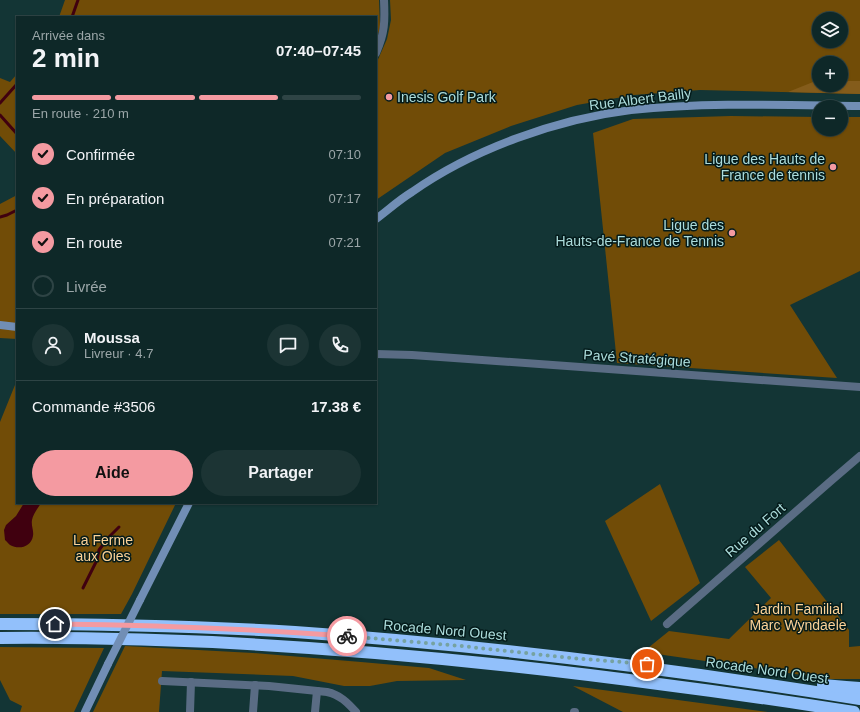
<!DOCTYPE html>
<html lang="fr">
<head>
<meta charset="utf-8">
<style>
  body { margin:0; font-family:Helvetica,sans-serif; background:#1c3434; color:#f1f3f6; height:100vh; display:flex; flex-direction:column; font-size:15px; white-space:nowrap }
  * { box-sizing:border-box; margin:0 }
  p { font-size:13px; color:#9ba6a8 }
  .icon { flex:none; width:22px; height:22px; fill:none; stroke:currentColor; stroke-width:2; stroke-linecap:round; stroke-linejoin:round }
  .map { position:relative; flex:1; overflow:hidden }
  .drawer { position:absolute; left:16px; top:16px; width:361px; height:488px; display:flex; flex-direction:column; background:#0e2828; border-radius:0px; box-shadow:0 1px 3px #0004,0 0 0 1px #2e4445 }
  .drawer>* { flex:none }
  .fabs { position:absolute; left:812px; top:12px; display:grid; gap:8px }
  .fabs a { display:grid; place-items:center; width:36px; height:36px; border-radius:50%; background:#0e2828; box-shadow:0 1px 3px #0004,0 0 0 1px #2e4445; font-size:20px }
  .pin { position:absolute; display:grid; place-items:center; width:34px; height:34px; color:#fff; margin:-17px; border:2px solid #fff; border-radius:50%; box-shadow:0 1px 4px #0007 }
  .courier { position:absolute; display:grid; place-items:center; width:40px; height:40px; margin:-20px; border:3px solid #f49aa1; border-radius:50%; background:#fff; color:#222; box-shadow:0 1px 5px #0007 }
  .overview em { font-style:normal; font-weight:700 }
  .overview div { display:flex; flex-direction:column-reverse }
  .overview { display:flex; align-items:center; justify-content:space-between; height:68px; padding:0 16px }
  h1 { font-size:26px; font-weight:700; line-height:30px }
  .bar { display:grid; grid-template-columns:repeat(4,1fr); gap:6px 4px; align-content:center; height:48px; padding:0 16px }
  .bar i { height:5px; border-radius:3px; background:#2e4445 }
  .bar .current { background:#f49aa1 }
  .bar p { grid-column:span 4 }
  .line { display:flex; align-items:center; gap:10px; padding:0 16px; border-top:1px solid #2e4445 }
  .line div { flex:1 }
  .round { display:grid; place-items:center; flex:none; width:42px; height:42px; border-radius:21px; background:#1c3434 }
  ol { padding:0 16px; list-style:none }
  li { display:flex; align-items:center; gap:12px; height:44px }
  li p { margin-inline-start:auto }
  li .icon { padding:4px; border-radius:50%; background:#f49aa1; color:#111; stroke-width:4 }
  li:last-child { color:#9ba6a8 }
  li i { width:22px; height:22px; border:2px solid #2e4445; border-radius:50% }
  .primary-button { display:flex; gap:8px; margin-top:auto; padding:8px 16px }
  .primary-button a { flex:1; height:46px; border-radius:24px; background:#f49aa1; color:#111; font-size:16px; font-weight:700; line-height:46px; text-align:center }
  .primary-button a+a { background:#1c3434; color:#f1f3f6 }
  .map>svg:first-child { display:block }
  .green { fill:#714c07; fill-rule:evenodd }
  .forest { fill:#845c1b }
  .water { fill:#40000f }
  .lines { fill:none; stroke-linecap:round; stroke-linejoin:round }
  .stream { stroke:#40000f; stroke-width:3 }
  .street { stroke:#5a6c84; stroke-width:8 }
  .secondary { stroke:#718eb5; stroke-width:8 }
  .highway { stroke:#92c0fb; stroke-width:12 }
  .secondary-bridge { stroke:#718eb5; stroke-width:8 }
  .done { stroke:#76a2a1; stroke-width:4; stroke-dasharray:0 7.2 }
  .route { stroke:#f49aa1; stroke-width:5 }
  .poi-dot { fill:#f49aa1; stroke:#041b1b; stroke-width:1.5 }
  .labels { text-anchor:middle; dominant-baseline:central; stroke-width:3; stroke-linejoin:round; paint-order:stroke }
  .poi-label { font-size:14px; fill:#acdcdb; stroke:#041b1b; text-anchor:end }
  .street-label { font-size:14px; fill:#acdcdb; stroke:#041b1b }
  .park-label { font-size:14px; fill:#fcd297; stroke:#041b1b }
</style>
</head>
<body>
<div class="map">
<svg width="860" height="712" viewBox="0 0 860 712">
  <rect width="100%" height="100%" fill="#133535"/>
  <g class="green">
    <path d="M65 0H379L380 27 376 43V17H59Z"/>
    <path d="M390 0H860V94L700 90 634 95 577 105 511 126 445 153 376 200V64L387 39 391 20ZM819 19H841V41H819ZM819 63H841V85H819Z"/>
    <path d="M17 74V154L0 136V78L10 82Z"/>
    <path d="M731 116 819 117V129H841V117H860V271L790 305 837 378 617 363 593 133 633 119Z"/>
    <path d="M17 195V339L0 338V204Z"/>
    <path d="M17 380V503H176L132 594 121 614H0V422Z"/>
    <path d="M660 484 700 583 651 621 605 521Z"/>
    <path d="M779 540 849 630V647L860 646V679H830L643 652 669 631 729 639 771 598 745 567Z"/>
    <path d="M125 646 253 653 361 662 429 668 466 680 397 681 370 686H344L293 676 162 671 159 712H93Z"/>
    <path d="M0 647 104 648 74 712H20L22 706 10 700 0 680Z"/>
    <path d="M573 686 768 712H623Z"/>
  </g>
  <path class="forest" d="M819 81V85H841V81H860V94L788 92 813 82Z"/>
  <path class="water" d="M24 503H41C38 508 33 514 32 520 31 526 34 531 33 536 31 547 19 550 10 545 8 543 7 542 5 540L4 530 6 525 16 516Z"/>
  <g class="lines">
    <g class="stream">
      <path d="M72 17 78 0"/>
      <path d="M0 103 17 84"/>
      <path d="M0 115 17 134"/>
      <path d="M0 217 7 215 17 210"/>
      <path d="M83 588 97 560 99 550 108 538 119 527"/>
    </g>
    <g class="street">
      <path d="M376 53C385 33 385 21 384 0"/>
      <path d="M376 354 412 355 860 387"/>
      <path d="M667 624 832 480 860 456"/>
      <path d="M162 681 269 686 327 692C340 695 347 702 356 712"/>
      <path d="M190 712 191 682"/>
      <path d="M253 712 255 685"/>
      <path d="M315 712 317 691"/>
      <path d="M574 712H575"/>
    </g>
    <g class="secondary">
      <path d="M376 219C388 210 399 200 412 192 473 149 557 119 631 110 707 102 784 105 860 106"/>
      <path d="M0 325 17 327"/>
      <path d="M140 600 189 503"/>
      <path d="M85 712 108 664"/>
    </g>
    <g class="highway">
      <path d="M0 624C98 624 197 626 295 632 484 645 673 669 860 699"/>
      <path d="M0 638C223 636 445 655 666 685 729 693 791 702 854 712"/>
      <path d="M823 685 846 687 860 688"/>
    </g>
    <path class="secondary-bridge" d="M108 664 140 600"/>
  </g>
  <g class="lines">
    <path class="done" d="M347 636 461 646 571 658 647 664"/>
    <path class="route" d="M55 624C153 625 250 629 347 636"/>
  </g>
  <g class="poi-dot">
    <circle cx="389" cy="97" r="4"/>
    <circle cx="833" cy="167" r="4"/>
    <circle cx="732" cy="233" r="4"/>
  </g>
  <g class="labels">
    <g class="poi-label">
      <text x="397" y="97" text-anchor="start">Inesis Golf Park</text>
      <text x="825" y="159">Ligue des Hauts de<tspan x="825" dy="16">France de tennis</tspan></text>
      <text x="724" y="225">Ligue des<tspan x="724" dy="16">Hauts-de-France de Tennis</tspan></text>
    </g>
    <g class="street-label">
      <text transform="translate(640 99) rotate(-7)">Rue Albert Bailly</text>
      <text transform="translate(637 358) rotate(4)">Pavé Stratégique</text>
      <text transform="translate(755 530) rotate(-41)">Rue du Fort</text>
      <text transform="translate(445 630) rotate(5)">Rocade Nord Ouest</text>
      <text transform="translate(767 670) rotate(8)">Rocade Nord Ouest</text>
    </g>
    <g class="park-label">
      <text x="103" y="540">La Ferme<tspan x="103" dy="16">aux Oies</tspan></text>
      <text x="798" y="609">Jardin Familial<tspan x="798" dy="16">Marc Wyndaele</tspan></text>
    </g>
  </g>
</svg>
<div class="fabs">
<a><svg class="icon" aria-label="layers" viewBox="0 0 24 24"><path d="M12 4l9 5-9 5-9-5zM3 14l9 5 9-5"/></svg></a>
<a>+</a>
<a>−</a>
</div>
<div class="pin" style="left:647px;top:664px;background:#ea580c"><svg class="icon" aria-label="bag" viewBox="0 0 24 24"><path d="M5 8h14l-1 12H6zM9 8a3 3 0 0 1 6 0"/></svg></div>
<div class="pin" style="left:55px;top:624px;background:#1f2937"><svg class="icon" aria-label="home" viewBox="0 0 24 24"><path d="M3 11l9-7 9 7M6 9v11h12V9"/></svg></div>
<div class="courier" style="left:347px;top:636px"><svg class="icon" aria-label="bike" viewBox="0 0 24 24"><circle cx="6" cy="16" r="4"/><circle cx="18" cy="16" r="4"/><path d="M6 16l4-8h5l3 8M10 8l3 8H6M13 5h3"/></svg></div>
<section class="drawer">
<div class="overview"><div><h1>2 min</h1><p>Arrivée dans</p></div><em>07:40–07:45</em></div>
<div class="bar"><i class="current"></i><i class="current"></i><i class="current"></i><i></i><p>En route · 210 m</p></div>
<ol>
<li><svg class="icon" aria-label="check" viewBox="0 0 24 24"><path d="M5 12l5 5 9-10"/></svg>Confirmée<p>07:10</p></li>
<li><svg class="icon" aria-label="check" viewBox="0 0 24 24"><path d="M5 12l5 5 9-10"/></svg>En préparation<p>07:17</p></li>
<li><svg class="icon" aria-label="check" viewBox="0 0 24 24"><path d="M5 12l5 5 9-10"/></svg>En route<p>07:21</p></li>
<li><i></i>Livrée</li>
</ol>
<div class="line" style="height:72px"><a class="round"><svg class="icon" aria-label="person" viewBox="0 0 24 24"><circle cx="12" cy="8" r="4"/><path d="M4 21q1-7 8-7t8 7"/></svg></a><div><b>Moussa</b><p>Livreur · 4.7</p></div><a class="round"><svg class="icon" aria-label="chat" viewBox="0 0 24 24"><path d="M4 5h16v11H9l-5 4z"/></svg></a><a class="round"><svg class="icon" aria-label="phone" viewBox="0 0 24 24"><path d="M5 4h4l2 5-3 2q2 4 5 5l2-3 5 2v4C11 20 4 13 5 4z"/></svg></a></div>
<div class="line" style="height:52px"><div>Commande #3506</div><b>17.38 €</b></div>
<div class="primary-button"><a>Aide</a><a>Partager</a></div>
</section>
</div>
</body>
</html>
